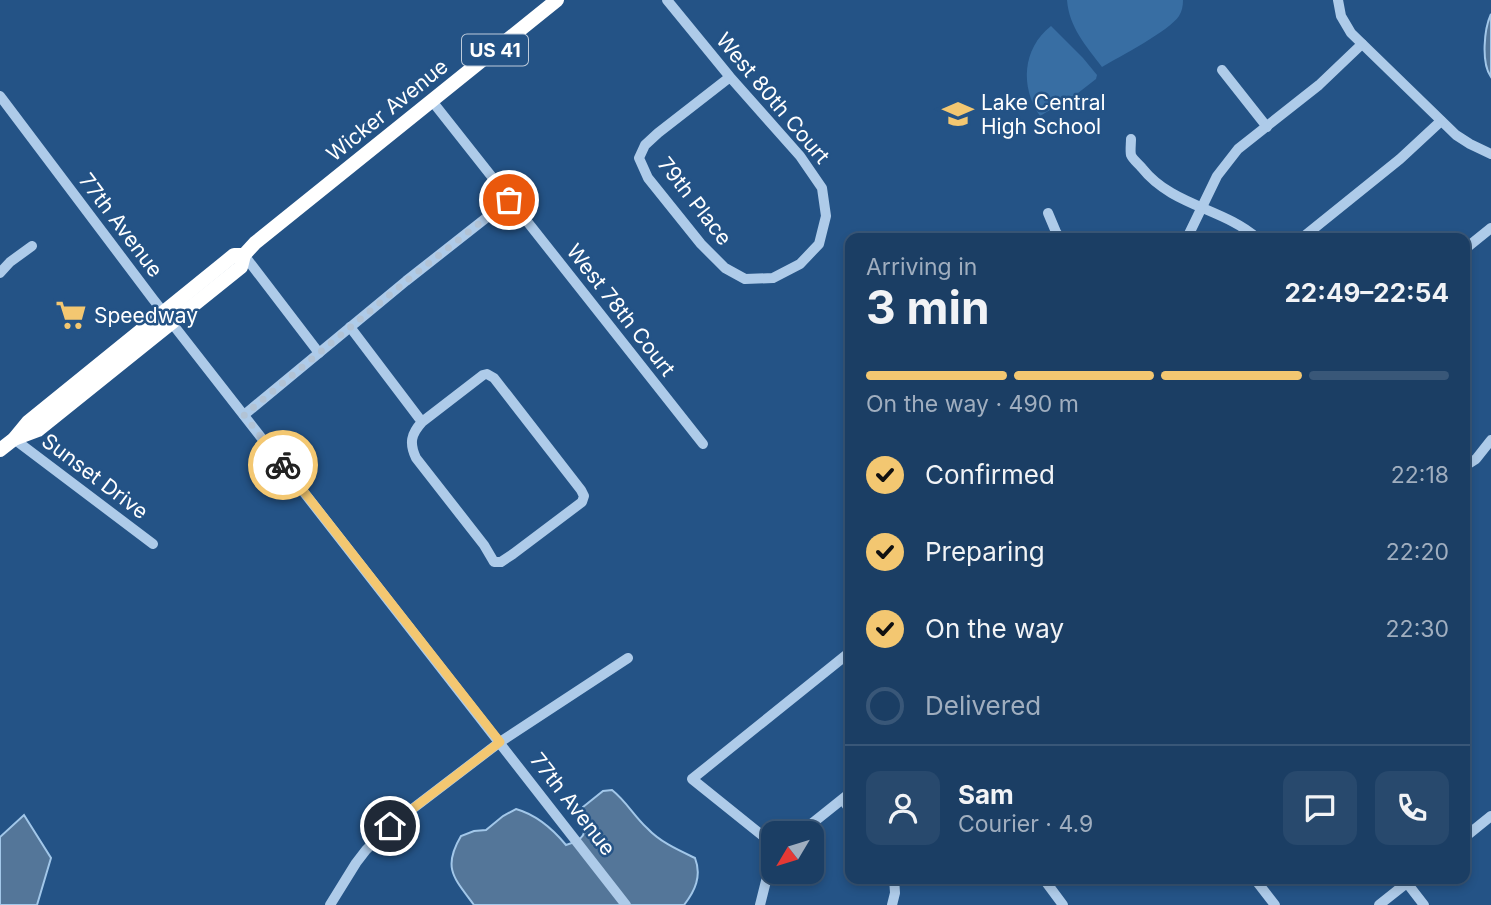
<!DOCTYPE html>
<html lang="en">
<head>
<meta charset="utf-8">
<style>
  body { margin:0; font-family:Inter,sans-serif; background:#28496d; color:#f1f3f6; height:100vh; display:flex; flex-direction:column; font-size:26px; white-space:nowrap }
  * { box-sizing:border-box; margin:0 }
  p { font-size:23px; color:#a0aebf }
  .icon { flex:none; width:38px; height:38px; fill:none; stroke:currentColor; stroke-width:2; stroke-linecap:round; stroke-linejoin:round }
  .map { position:relative; flex:1; overflow:hidden }
  .sheet { position:absolute; left:845px; top:233px; width:625px; height:651px; display:flex; flex-direction:column; background:#1b3e64; border-radius:14px; box-shadow:0 4px 10px #0003,0 0 0 2px #395778 }
  .sheet>* { flex:none }
  .needle { width:46px; rotate:232deg }
  .buttons { position:absolute; left:761px; top:821px; display:grid; gap:14px }
  .buttons a { display:grid; place-items:center; width:63px; height:63px; border-radius:14px; background:#1b3e64; box-shadow:0 4px 10px #0003,0 0 0 2px #395778; font-size:35px }
  .pin { position:absolute; display:grid; place-items:center; width:60px; height:60px; color:#fff; margin:-30px; border:4px solid #fff; border-radius:50%; box-shadow:0 2px 7px #0007 }
  .courier { position:absolute; display:grid; place-items:center; width:70px; height:70px; margin:-35px; border:5px solid #f3c771; border-radius:50%; background:#fff; color:#222; box-shadow:0 2px 9px #0007 }
  .head em { font-style:normal; font-weight:700 }
  .head div { display:flex; flex-direction:column-reverse }
  .head { display:flex; align-items:center; justify-content:space-between; height:119px; padding:0 21px }
  h1 { font-size:46px; font-weight:700; line-height:52px }
  .bar { display:grid; grid-template-columns:repeat(4,1fr); gap:10px 7px; align-content:center; height:84px; padding:0 21px }
  .bar i { height:9px; border-radius:5px; background:#395778 }
  .bar .on { background:#f3c771 }
  .bar p { grid-column:span 4 }
  .line { display:flex; align-items:center; gap:18px; padding:0 21px; border-top:2px solid #395778 }
  .line div { flex:1 }
  .round { display:grid; place-items:center; flex:none; width:74px; height:74px; border-radius:14px; background:#28496d }
  ol { padding:0 21px; list-style:none }
  li { display:flex; align-items:center; gap:21px; height:77px }
  li p { margin-inline-start:auto }
  li .icon { padding:7px; border-radius:50%; background:#f3c771; color:#111; stroke-width:4 }
  li:last-child { color:#a0aebf }
  li i { width:38px; height:38px; border:4px solid #395778; border-radius:50% }
  .map>svg:first-child { display:block }
  .green { fill:#386ea3 }
  .water { fill:#547699; stroke:#a2c7e9; stroke-width:2 }
  .lines { fill:none; stroke-linecap:round; stroke-linejoin:round }
  .minor { stroke:#aecbe9; stroke-width:10 }
  .highway { stroke:#fff; stroke-width:14 }
  .done { stroke:#b2c3d5; stroke-width:7; stroke-dasharray:0 12.6 }
  .route { stroke:#f3c771; stroke-width:9 }
  .labels { text-anchor:middle; dominant-baseline:central; stroke-width:5; stroke-linejoin:round; paint-order:stroke }
  .shield { fill:#245386; stroke:#bdcbdb; stroke-width:2 }
  .shield-label { font-size:19px; font-weight:bold; fill:#fff }
  .street-label { font-size:21px; fill:#fff; stroke:#245386 }
  .poi-label { font-size:21px; fill:#fff; stroke:#245386; text-anchor:start }
</style>
</head>
<body>
<div class="map">
<svg width="1491" height="905" viewBox="0 0 1491 905">
  <rect width="100%" height="100%" fill="#245386"/>
  <g class="green">
    <path d="M1067 0H1183C1183 6 1182 11 1179 16 1169 31 1119 57 1102 67 1086 46 1069 27 1067 0Z"/>
    <path d="M1051 26 1083 58 1097 75 1096 79 1078 93 1040 116C1020 87 1022 49 1051 26Z"/>
  </g>
  <g class="water">
    <path d="M1491 14V77C1481 63 1484 29 1491 14Z"/>
    <path d="M612 790C626 801 634 816 647 828 660 842 678 850 695 858 702 876 695 891 684 905H474C454 878 442 868 461 836L474 831 486 830 503 816 516 809C537 815 552 828 566 845 595 836 580 828 583 807L603 791Z"/>
    <path d="M24 815 51 858 37 905H0V837Z"/>
  </g>
  <g class="lines">
    <g class="minor">
      <path d="M667 0 730 77 800 156 822 188 826 216 819 244 800 264 773 278 745 279 725 268 701 244 648 178 639 158 645 145 658 133 730 77"/>
      <path d="M1338 0 1341 16 1351 33 1456 135 1470 144 1491 154"/>
      <path d="M1222 70 1267 127"/>
      <path d="M0 96 153 299 626 905"/>
      <path d="M432 101 703 444"/>
      <path d="M1131 139C1131 144 1130 151 1131 155 1133 160 1139 164 1142 168 1172 206 1223 208 1257 238"/>
      <path d="M1048 213 1056 232 1060 238"/>
      <path d="M1187 238 1217 176 1238 149 1319 85 1362 44"/>
      <path d="M1302 238 1400 159 1441 121"/>
      <path d="M1465 249 1491 228"/>
      <path d="M244 255 319 353"/>
      <path d="M0 273 10 262 32 246"/>
      <path d="M350 327 422 422C411 434 409 443 416 458L484 545 494 562H501L513 554 582 502 584 496 581 490 494 378 487 374 483 375 422 422"/>
      <path d="M244 415 406 281 509 200"/>
      <path d="M14 439 153 544"/>
      <path d="M1465 466 1476 459 1491 440"/>
      <path d="M843 800 850 810"/>
      <path d="M800 833 850 793"/>
      <path d="M1465 837 1491 816"/>
      <path d="M774 845 692 779 850 652"/>
      <path d="M1043 878 1063 905"/>
      <path d="M1254 878 1275 905"/>
      <path d="M1407 883 1424 905"/>
      <path d="M330 905 356 863 366 850 390 826 500 742 628 658"/>
      <path d="M760 905 766 881 774 867"/>
      <path d="M892 905 895 893 894 878"/>
      <path d="M1379 905 1413 878"/>
    </g>
    <g class="highway">
      <path d="M14 439 38 430 241 267 244 255 255 243 557 0"/>
      <path d="M0 450 14 439 28 422 234 255H244"/>
    </g>
  </g>
  <g class="lines">
    <path class="done" d="M283 465 244 415 410 278 509 200"/>
    <path class="route" d="M283 465 500 742 390 826"/>
  </g>
  <defs>
    <g id="school-bare" transform="scale(2.415)"><path d="M0-5L7-2L0 1L-7-2ZM-4 1L0 2.5L4 1V4Q0 6-4 4Z" fill="#f3c771" stroke="#245386" stroke-width="2.5" paint-order="stroke"/></g>
    <g id="supermarket-bare" transform="scale(2.415)"><path d="M-6-5.5h2.5l.6 2H6L4.5 2H-2.5L-4.4-4H-6ZM-1.5 3.2a1.3 1.3 0 1 0 .1 0ZM3 3.2a1.3 1.3 0 1 0 .1 0Z" fill="#f3c771" stroke="#245386" stroke-width="2.5" paint-order="stroke"/></g>
  </defs>
  <g fill-rule="evenodd">
    <use href="#school-bare" x="958" y="114"/>
    <use href="#supermarket-bare" x="71" y="315"/>
  </g>
  <g class="labels">
    <rect class="shield" x="462" y="34.5" width="66" height="31" rx="5"/>
    <g class="shield-label">
      <text x="495" y="50">US 41</text>
    </g>
    <g class="street-label">
      <text transform="translate(773 98) rotate(50)">West 80th Court</text>
      <text transform="translate(387 110) rotate(-39)">Wicker Avenue</text>
      <text transform="translate(695 201) rotate(52)">79th Place</text>
      <text transform="translate(121 225) rotate(53)">77th Avenue</text>
      <text transform="translate(621 310) rotate(52)">West 78th Court</text>
      <text transform="translate(95 476) rotate(37)">Sunset Drive</text>
      <text transform="translate(573 804) rotate(52)">77th Avenue</text>
    </g>
    <g class="poi-label">
      <text x="981" y="102">Lake Central<tspan x="981" dy="24">High School</tspan></text>
      <text x="94" y="315">Speedway</text>
    </g>
  </g>
</svg>
<div class="buttons">
<a><svg class="needle" viewBox="-14 -14 28 28"><path d="M0-13l5 13h-10z" fill="#e53935"/><path d="M0 13l5-13h-10z" fill="#a0aebf"/></svg></a>
</div>
<div class="pin" style="left:509px;top:200px;background:#ea580c"><svg class="icon" aria-label="bag" viewBox="0 0 24 24"><path d="M5 8h14l-1 12H6zM9 8a3 3 0 0 1 6 0"/></svg></div>
<div class="pin" style="left:390px;top:826px;background:#1f2937"><svg class="icon" aria-label="home" viewBox="0 0 24 24"><path d="M3 11l9-7 9 7M6 9v11h12V9"/></svg></div>
<div class="courier" style="left:283px;top:465px"><svg class="icon" aria-label="bike" viewBox="0 0 24 24"><circle cx="6" cy="16" r="4"/><circle cx="18" cy="16" r="4"/><path d="M6 16l4-8h5l3 8M10 8l3 8H6M13 5h3"/></svg></div>
<section class="sheet">
<div class="head"><div><h1>3 min</h1><p>Arriving in</p></div><em>22:49–22:54</em></div>
<div class="bar"><i class="on"></i><i class="on"></i><i class="on"></i><i></i><p>On the way · 490 m</p></div>
<ol>
<li><svg class="icon" aria-label="check" viewBox="0 0 24 24"><path d="M5 12l5 5 9-10"/></svg>Confirmed<p>22:18</p></li>
<li><svg class="icon" aria-label="check" viewBox="0 0 24 24"><path d="M5 12l5 5 9-10"/></svg>Preparing<p>22:20</p></li>
<li><svg class="icon" aria-label="check" viewBox="0 0 24 24"><path d="M5 12l5 5 9-10"/></svg>On the way<p>22:30</p></li>
<li><i></i>Delivered</li>
</ol>
<div class="line" style="height:126px"><a class="round"><svg class="icon" aria-label="person" viewBox="0 0 24 24"><circle cx="12" cy="8" r="4"/><path d="M4 21q1-7 8-7t8 7"/></svg></a><div><b>Sam</b><p>Courier · 4.9</p></div><a class="round"><svg class="icon" aria-label="chat" viewBox="0 0 24 24"><path d="M4 5h16v11H9l-5 4z"/></svg></a><a class="round"><svg class="icon" aria-label="phone" viewBox="0 0 24 24"><path d="M5 4h4l2 5-3 2q2 4 5 5l2-3 5 2v4C11 20 4 13 5 4z"/></svg></a></div>
</section>
</div>
</body>
</html>
